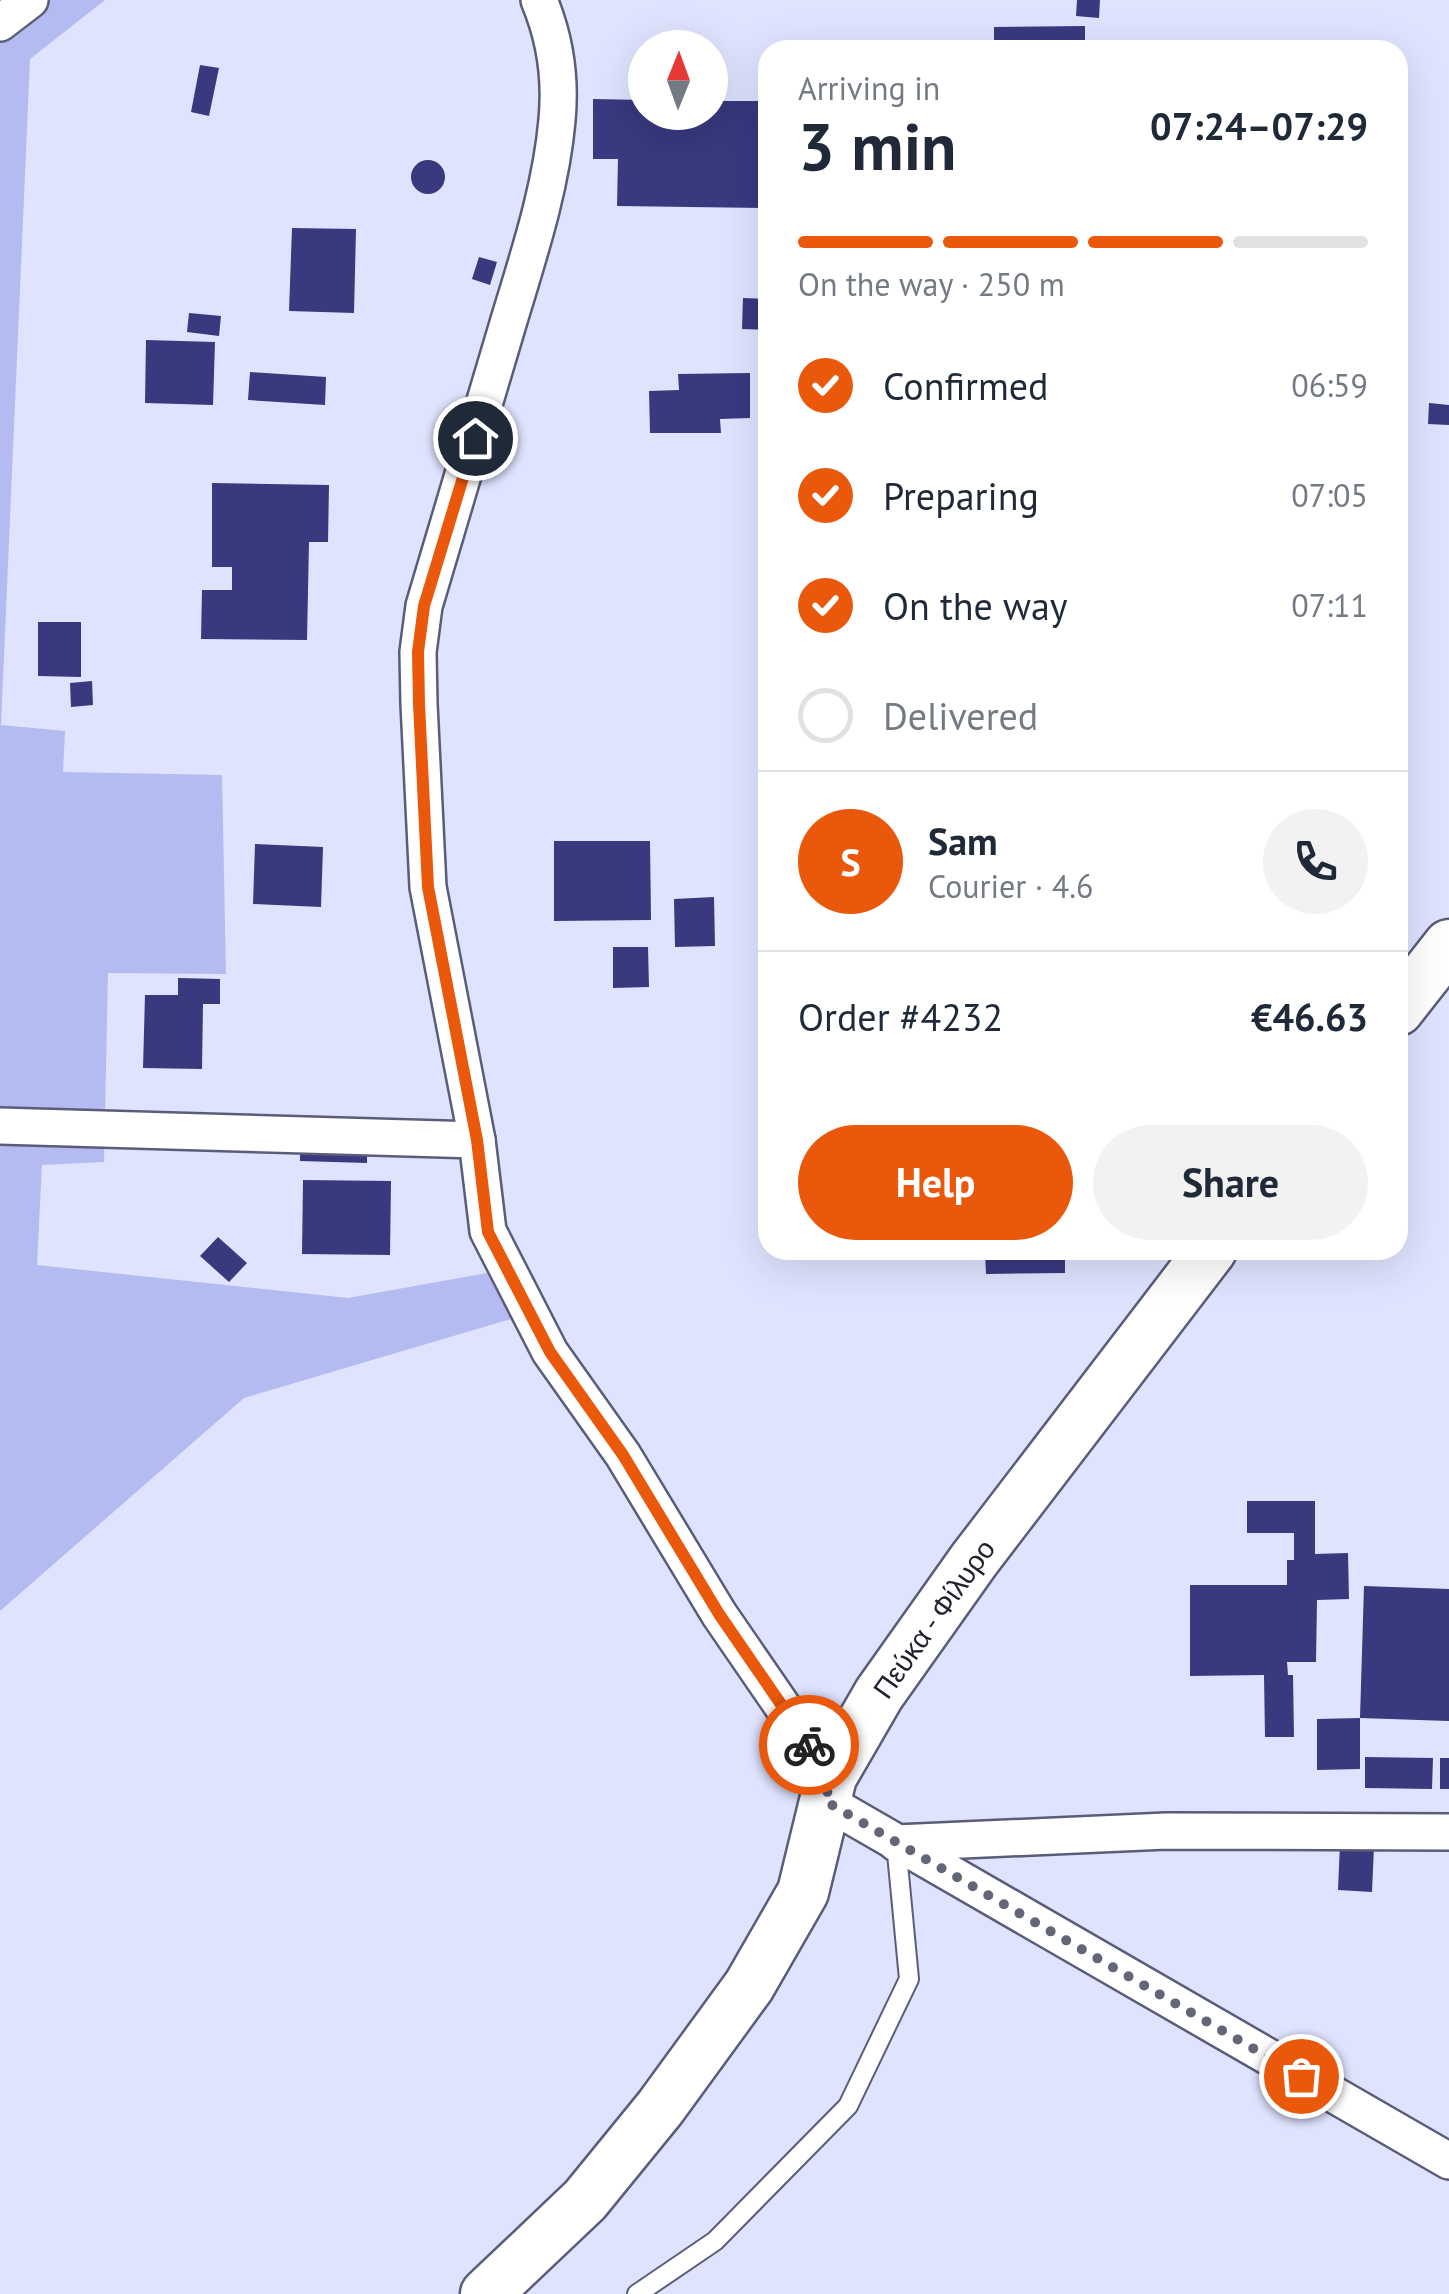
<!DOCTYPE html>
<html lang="en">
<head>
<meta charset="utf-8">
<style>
  body { margin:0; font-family:"PT Sans",sans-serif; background:#f2f2f3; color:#1f2937; height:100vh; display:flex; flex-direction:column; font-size:38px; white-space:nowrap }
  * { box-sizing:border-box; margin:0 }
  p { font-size:32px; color:#747a83 }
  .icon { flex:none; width:55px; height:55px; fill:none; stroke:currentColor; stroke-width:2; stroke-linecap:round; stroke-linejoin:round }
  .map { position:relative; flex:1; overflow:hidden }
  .side { position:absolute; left:758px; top:40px; width:650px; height:1220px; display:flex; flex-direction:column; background:#fff; border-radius:30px; box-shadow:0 10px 40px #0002 }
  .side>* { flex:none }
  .needle { width:65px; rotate:1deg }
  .controls { position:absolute; left:628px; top:30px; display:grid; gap:20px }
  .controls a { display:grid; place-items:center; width:100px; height:100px; border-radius:50%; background:#fff; box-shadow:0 10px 40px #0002; font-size:50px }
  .pin { position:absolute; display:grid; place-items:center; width:85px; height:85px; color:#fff; margin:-42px; border:5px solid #fff; border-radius:50%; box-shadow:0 2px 10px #0007 }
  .courier { position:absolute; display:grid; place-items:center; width:100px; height:100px; margin:-50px; border:8px solid #ea580c; border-radius:50%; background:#fff; color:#222; box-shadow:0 2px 12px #0007 }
  .headline em { font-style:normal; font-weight:800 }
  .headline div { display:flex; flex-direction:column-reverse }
  .headline { display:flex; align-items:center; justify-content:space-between; height:170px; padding:0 40px }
  h1 { font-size:65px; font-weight:800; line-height:75px }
  .bar { display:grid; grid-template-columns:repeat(4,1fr); gap:15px 10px; align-content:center; height:120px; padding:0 40px }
  .bar i { height:12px; border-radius:8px; background:#e0e1e3 }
  .bar .selected { background:#ea580c }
  .bar p { grid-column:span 4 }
  .line { display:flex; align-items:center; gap:25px; padding:0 40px; border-top:2px solid #e0e1e3 }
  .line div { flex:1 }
  .round { display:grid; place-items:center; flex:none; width:105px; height:105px; border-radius:52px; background:#f2f2f3 }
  ol { padding:0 40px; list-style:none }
  li { display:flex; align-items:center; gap:30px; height:110px }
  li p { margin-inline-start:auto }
  li .icon { padding:10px; border-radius:50%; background:#ea580c; color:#fff; stroke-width:4 }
  li:last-child { color:#747a83 }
  li i { width:55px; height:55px; border:5px solid #e0e1e3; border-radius:50% }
  .action { display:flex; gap:20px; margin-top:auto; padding:20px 40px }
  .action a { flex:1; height:115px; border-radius:60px; background:#ea580c; color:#fff; font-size:40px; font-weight:800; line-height:115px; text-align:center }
  .action a+a { background:#f2f2f3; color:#1f2937 }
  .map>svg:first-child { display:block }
  .green { fill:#b4bbf0 }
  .building { fill:#38397f }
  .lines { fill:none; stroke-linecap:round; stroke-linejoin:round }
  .lane-casing { stroke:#595d79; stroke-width:22 }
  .street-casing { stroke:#595d79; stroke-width:40 }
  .secondary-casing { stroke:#595d79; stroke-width:55 }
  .lane { stroke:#fff; stroke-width:18 }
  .street { stroke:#fff; stroke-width:35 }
  .secondary { stroke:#fff; stroke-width:50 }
  .done { stroke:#636677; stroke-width:10; stroke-dasharray:0 18 }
  .route { stroke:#ea580c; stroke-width:12 }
  .labels { text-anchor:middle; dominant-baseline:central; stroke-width:10; stroke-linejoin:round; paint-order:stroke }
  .street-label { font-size:28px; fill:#20222e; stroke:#fff }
</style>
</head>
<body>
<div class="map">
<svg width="1449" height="2294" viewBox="0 0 1449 2294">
  <rect width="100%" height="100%" fill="#dfe3fe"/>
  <path class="green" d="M0 0H105L30 59 1 725 65 731 63 772 222 775 226 974 108 973 104 1162 42 1165 37 1265 348 1298 487 1273 511 1319 244 1398 0 1611Z"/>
  <g class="building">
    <path d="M1077 0H1100L1099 18 1076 16Z"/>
    <path d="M1085 26V50H994V27Z"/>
    <path d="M200 65 219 68 209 116 191 112Z"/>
    <path d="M593 99 645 100V112H710V101H768V208L617 206 618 159H593Z"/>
    <circle cx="428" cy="177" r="17"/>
    <path d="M292 228 356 229 354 313 289 311Z"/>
    <path d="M479 257 497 262 490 285 472 279Z"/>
    <path d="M743 298 768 299V330L742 329Z"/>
    <path d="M189 313 221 316 219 336 187 332Z"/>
    <path d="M146 340 215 342 213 405 145 403Z"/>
    <path d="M250 372 326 377 325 405 248 400Z"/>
    <path d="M750 373V418L720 419 721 433H650L649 391 679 390 678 374Z"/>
    <path d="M1429 403 1449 405V425L1428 424Z"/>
    <path d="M212 483 329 485 328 542H309L307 640 201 639 202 590H232V567H212Z"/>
    <path d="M38 622H81V677L38 676Z"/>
    <path d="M92 681 93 705 71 707 70 683Z"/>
    <path d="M554 841H650L651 920 554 921Z"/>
    <path d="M255 844 323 847 321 907 253 904Z"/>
    <path d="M714 897 715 946 675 947 674 899Z"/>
    <path d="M613 947H648L649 987 613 988Z"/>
    <path d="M178 978 220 979V1004H203L202 1069 143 1068 145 995H178Z"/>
    <path d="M300 1141 367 1143V1163L300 1161Z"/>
    <path d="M303 1180 391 1181 390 1255 302 1254Z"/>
    <path d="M218 1237 247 1263 229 1282 200 1256Z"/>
    <path d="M985 1250H1065V1273L986 1274Z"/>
    <path d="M1247 1501H1315V1554L1348 1553 1349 1599 1317 1600 1316 1662H1287L1288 1675H1293L1294 1737H1265L1264 1675 1190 1676V1585H1287V1560H1294V1533H1247Z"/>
    <path d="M1364 1586 1449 1589V1721L1360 1718Z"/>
    <path d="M1360 1718V1769L1317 1770V1719Z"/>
    <path d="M1365 1757 1433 1758 1432 1789 1365 1788Z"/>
    <rect x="1440" y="1758" width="9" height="31"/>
    <path d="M1340 1844 1374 1846 1372 1892 1338 1890Z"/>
  </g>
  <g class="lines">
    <g class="lane-casing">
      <path id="lane" d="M637 2294 715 2241 848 2106 909 1979 896 1843"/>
    </g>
    <g class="street-casing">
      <g id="street">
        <path d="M539 0C555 38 561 78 557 120 551 190 527 260 507 327 480 420 452 513 424 606L418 652 419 704 428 887 477 1140 488 1231 550 1352 623 1455 719 1614 831 1777"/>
        <path d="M0 23 30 0"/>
        <path d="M0 1126 477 1140"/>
        <path d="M825 1801 1449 2161"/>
        <path d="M896 1843 1166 1831 1449 1832"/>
      </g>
    </g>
    <g class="secondary-casing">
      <g id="secondary">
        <path d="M1398 1010 1449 945"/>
        <path id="s1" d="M486 2294 585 2200 660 2108 749 1986 803 1892 831 1777 879 1694 974 1560 1211 1250"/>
      </g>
    </g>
    <use href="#lane" class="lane"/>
    <use href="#street" class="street"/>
    <use href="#secondary" class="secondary"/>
  </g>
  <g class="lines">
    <path class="done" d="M809 1745 831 1778 825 1801 1301 2076"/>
    <path class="route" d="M475 438 424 606 418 652 419 704 428 887 477 1140 488 1232 550 1352 623 1455 719 1614 809 1745"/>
  </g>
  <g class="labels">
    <g class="street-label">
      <text stroke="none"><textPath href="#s1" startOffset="822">Πεύκα - Φίλυρο</textPath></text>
    </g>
  </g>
</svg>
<div class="controls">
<a><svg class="needle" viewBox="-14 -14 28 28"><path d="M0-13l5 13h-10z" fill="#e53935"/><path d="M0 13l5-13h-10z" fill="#747a83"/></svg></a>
</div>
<div class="pin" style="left:1301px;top:2076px;background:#ea580c"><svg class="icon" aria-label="bag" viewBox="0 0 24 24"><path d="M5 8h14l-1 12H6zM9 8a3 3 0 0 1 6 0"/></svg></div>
<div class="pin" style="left:475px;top:438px;background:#1f2937"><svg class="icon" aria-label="home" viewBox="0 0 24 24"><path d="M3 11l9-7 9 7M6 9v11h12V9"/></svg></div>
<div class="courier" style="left:809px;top:1745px"><svg class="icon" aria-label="bike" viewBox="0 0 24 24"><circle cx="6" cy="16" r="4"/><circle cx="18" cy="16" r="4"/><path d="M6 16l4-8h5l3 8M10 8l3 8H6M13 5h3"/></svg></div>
<section class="side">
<div class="headline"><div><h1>3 min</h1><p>Arriving in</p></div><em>07:24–07:29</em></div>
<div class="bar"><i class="selected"></i><i class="selected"></i><i class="selected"></i><i></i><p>On the way · 250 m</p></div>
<ol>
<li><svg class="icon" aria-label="check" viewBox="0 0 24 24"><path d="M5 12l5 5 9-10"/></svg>Confirmed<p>06:59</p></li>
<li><svg class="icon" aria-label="check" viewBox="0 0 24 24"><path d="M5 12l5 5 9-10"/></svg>Preparing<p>07:05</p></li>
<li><svg class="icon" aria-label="check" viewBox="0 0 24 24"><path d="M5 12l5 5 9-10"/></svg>On the way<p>07:11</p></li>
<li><i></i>Delivered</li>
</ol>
<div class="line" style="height:180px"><b class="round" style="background:#ea580c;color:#fff">S</b><div><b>Sam</b><p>Courier · 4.6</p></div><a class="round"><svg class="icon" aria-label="phone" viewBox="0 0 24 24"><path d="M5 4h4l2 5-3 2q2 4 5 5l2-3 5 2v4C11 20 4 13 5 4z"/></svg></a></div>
<div class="line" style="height:130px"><div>Order #4232</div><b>€46.63</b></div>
<div class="action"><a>Help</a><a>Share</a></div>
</section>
</div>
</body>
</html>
